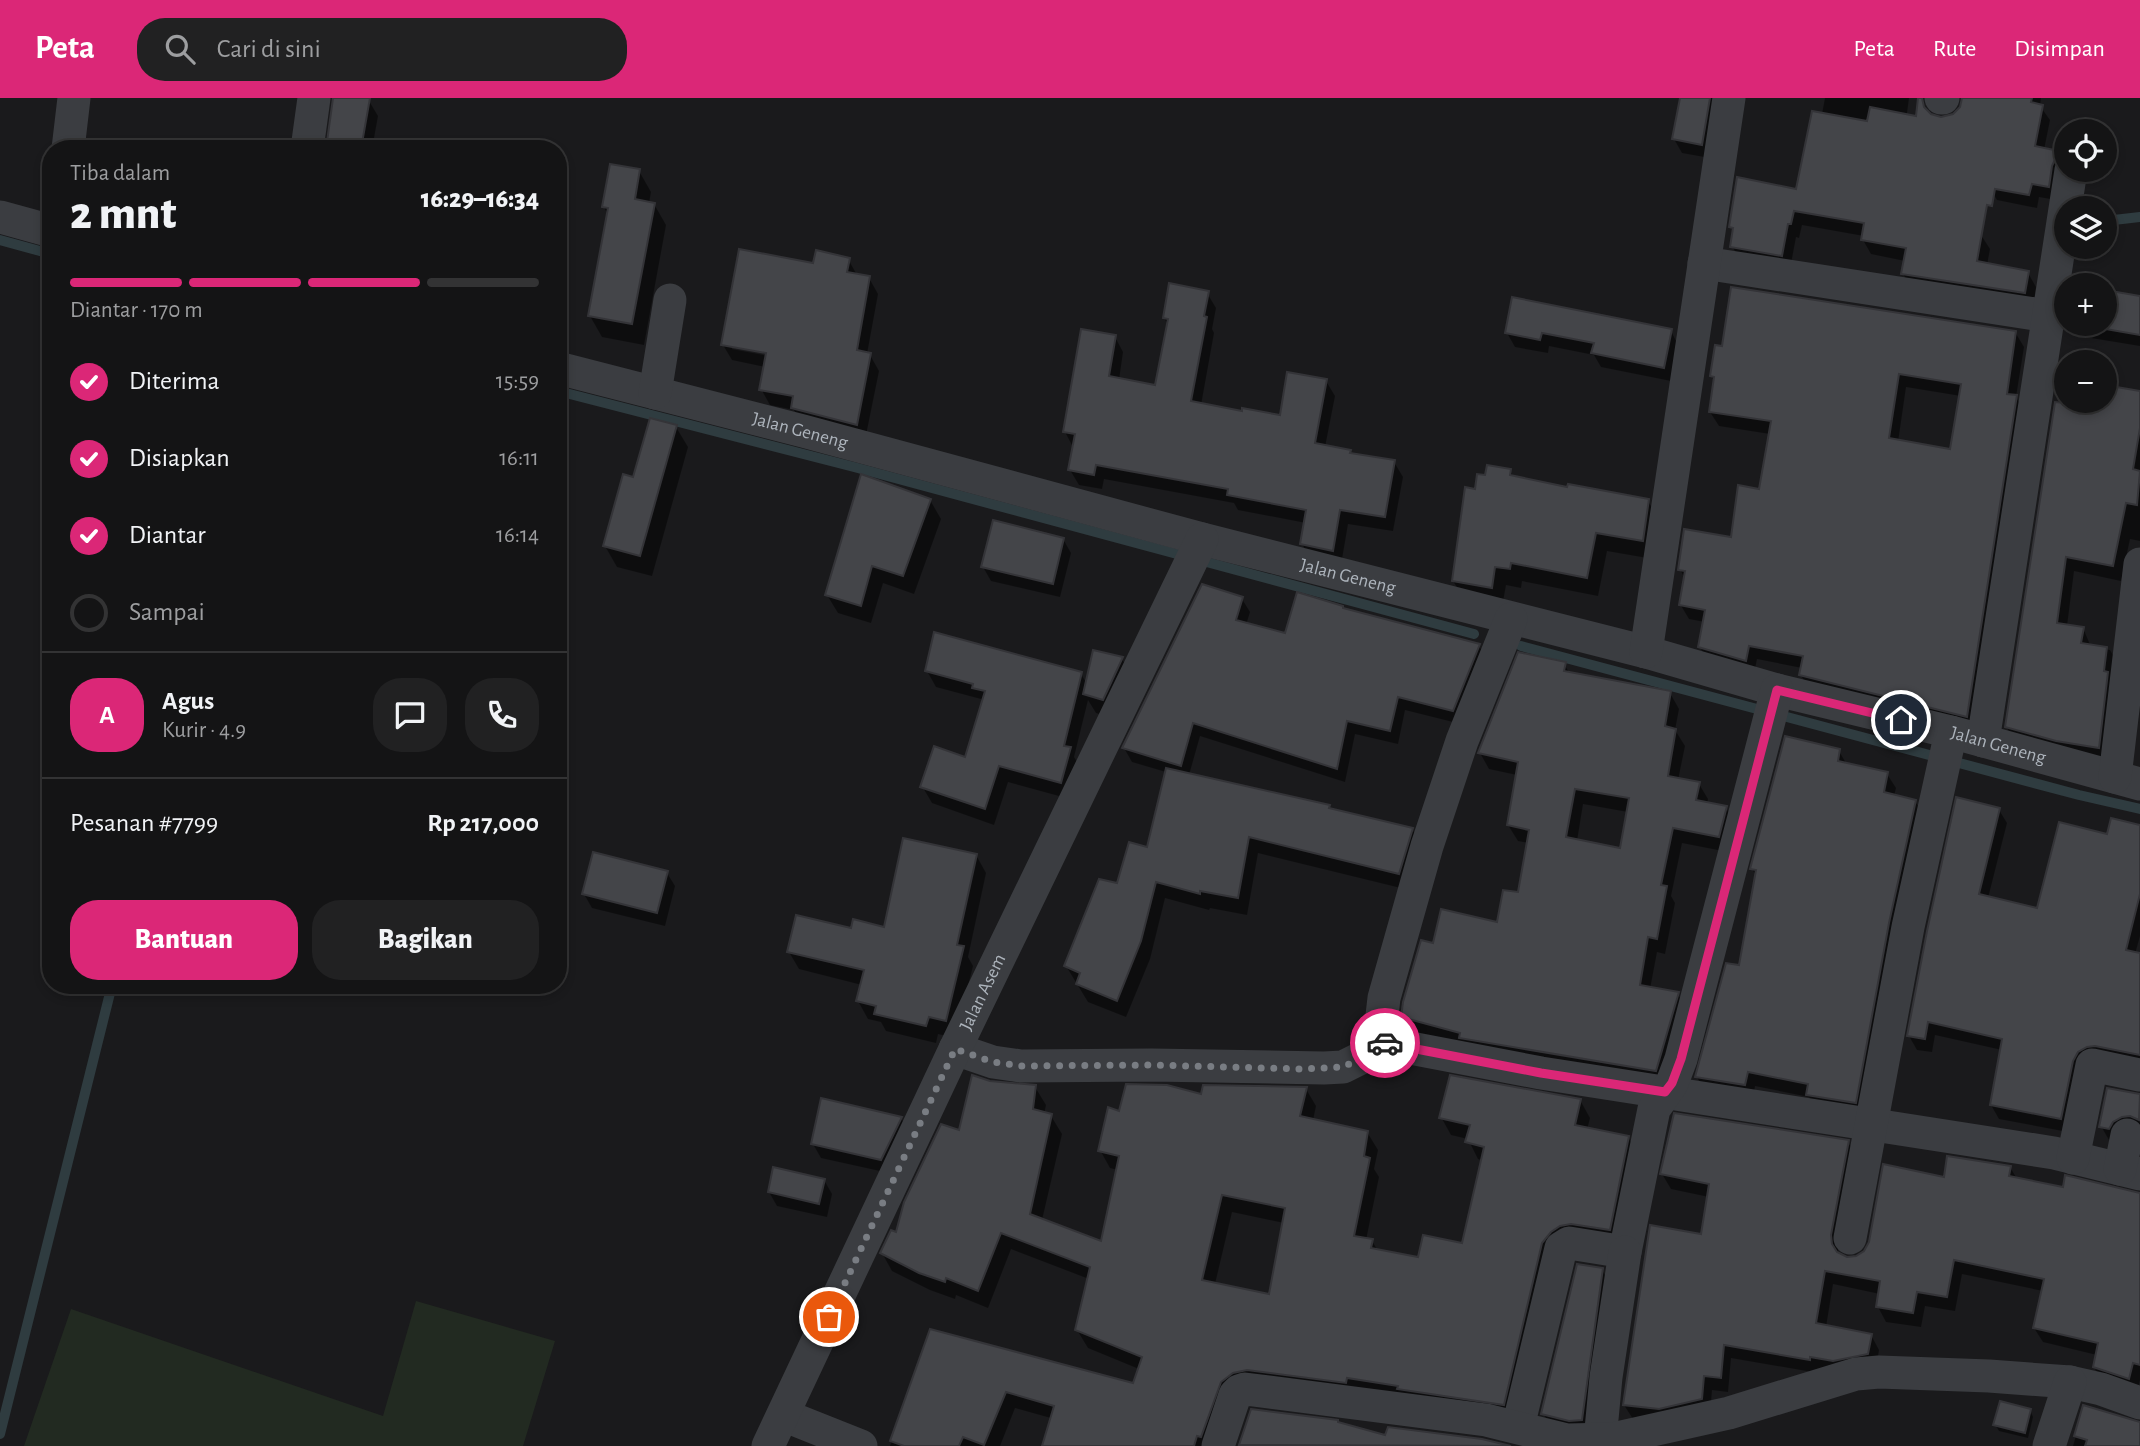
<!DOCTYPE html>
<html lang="id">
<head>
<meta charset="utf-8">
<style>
  body { margin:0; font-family:"Alegreya Sans",sans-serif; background:#212122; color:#f1f3f6; height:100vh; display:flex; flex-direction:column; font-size:26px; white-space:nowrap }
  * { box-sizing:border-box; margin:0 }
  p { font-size:23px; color:#9d9ea0 }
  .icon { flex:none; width:38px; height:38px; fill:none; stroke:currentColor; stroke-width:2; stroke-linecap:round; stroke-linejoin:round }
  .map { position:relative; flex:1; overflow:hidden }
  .panel { position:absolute; left:42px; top:42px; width:525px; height:854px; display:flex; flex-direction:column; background:#141415; border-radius:28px; box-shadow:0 4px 10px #0003,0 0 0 2px #333334 }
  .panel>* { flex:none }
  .controls { position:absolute; left:2054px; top:21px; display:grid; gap:14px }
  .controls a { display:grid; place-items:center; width:63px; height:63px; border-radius:50%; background:#141415; box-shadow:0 4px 10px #0003,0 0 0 2px #333334; font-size:35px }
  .pin { position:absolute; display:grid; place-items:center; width:60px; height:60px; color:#fff; margin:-30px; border:4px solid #fff; border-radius:50%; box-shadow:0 2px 7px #0007 }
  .courier { position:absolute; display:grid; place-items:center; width:70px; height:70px; margin:-35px; border:5px solid #db2777; border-radius:50%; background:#fff; color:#222; box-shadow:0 2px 9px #0007 }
  .overview em { font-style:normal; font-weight:800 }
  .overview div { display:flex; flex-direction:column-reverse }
  .overview { display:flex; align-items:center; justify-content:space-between; height:119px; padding:0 28px }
  h1 { font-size:46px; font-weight:800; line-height:52px }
  .bar { display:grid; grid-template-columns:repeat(4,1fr); gap:10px 7px; align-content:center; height:84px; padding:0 28px }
  .bar i { height:9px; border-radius:5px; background:#333334 }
  .bar .on { background:#db2777 }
  .bar p { grid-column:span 4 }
  .line { display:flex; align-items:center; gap:18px; padding:0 28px; border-top:2px solid #333334 }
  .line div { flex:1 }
  .round { display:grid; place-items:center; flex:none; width:74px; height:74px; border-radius:28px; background:#212122 }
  ol { padding:0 28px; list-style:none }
  li { display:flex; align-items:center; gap:21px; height:77px }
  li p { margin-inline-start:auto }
  li .icon { padding:7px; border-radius:50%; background:#db2777; color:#fff; stroke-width:4 }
  li:last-child { color:#9d9ea0 }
  li i { width:38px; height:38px; border:4px solid #333334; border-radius:50% }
  .action { display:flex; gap:14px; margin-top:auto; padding:14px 28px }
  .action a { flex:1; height:80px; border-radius:28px; background:#db2777; color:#fff; font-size:28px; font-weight:800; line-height:80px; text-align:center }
  .action a+a { background:#212122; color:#f1f3f6 }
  header { display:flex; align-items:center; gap:42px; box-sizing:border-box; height:98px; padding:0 35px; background:#db2777; color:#fff }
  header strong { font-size:33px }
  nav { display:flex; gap:38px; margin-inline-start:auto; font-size:24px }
  .search { width:490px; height:63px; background:#212122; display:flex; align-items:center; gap:18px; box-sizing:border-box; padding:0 24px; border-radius:28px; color:#9d9ea0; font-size:26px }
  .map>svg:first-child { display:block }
  .green { fill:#222a21 }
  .shadow { fill:#0007; fill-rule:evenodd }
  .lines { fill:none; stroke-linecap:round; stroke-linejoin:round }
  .stream { stroke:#2f3c40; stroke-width:10 }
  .building { fill:#444549; stroke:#343438; stroke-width:2; fill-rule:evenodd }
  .minor { stroke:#3b3d41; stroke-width:33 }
  .done { stroke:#797d83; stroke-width:7; stroke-dasharray:0 12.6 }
  .route { stroke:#db2777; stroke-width:9 }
  .labels { text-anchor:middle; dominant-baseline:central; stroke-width:5; stroke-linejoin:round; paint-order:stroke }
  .street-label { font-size:19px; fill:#acb3bb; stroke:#151517 }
</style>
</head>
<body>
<header>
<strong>Peta</strong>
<div class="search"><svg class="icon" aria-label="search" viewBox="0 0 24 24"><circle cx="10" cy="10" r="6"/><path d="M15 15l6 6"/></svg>Cari di sini</div>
<nav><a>Peta</a><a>Rute</a><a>Disimpan</a></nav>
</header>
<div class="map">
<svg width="2140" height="1348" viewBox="0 0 2140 1348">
  <rect width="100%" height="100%" fill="#1a1a1c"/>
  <path class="green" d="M416 1203 555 1243 523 1348H24L71 1211 383 1318Z"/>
  <g class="shadow">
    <path d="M335 0 369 3 378 18 372 51H328Z"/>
    <path d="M1681 0H1724L1710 60 1682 55 1674 41Z"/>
    <path d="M1825 0H1909L1905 30 1981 137 1990 151 1987 167 2028 175 2036 189 2033 209 1912 190 1903 176 1905 163 1871 156 1863 142 1864 138 1802 127 1799 140 1796 139 1790 171 1741 163 1732 148 1734 135 1731 129 1798 93 1822 16Z"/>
    <path d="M2006 0H2041L2040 8 2050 22 2044 52 2058 54 2066 68 2056 102 2039 99 2037 110 1997 102 1989 89Z"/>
    <path d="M140 46 168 51H140Z"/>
    <path d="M639 73 651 94 649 105 654 106 666 127 644 247 602 239 590 218 608 117 604 109Z"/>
    <path d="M848 161 857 177 869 180 878 196 867 256 870 257 879 273 865 342 802 326 794 312 770 307 761 291 765 269 732 262 723 247 814 167ZM732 247 775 255 774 259 732 251Z"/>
    <path d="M1207 195 1216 210 1212 231 1214 235 1201 307 1281 319 1326 283 1335 298 1325 349 1350 353 1352 357 1394 364 1403 379 1393 433 1348 426 1341 467 1311 461 1302 446 1306 425 1238 412 1234 405 1104 381 1102 391 1079 387 1070 372 1073 349 1065 334 1115 239 1123 254 1119 282 1157 289 1169 228 1164 220Z"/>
    <path d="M2140 199V248L2085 239 2078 226H2105Z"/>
    <path d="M1671 233 1678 247 1671 283 1601 269 1594 257 1549 248 1548 255 1515 249 1507 235Z"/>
    <path d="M2015 234 2024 249 2016 299 2024 313 1975 632 1809 592 1801 577 1802 570 1757 561 1754 576 1708 563 1700 549 1705 524 1689 521 1680 506 1685 481 1680 471 1732 441 1761 393 1770 336 1719 328 1710 314 1715 284 1711 278ZM1906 289 1961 298 1951 353 1898 344Z"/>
    <path d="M2140 294V443L2130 441 2121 483 2074 473 2067 528 2083 530 2091 549 2110 552 2119 567 2107 664 2015 644 2006 628 2067 303H2105Z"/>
    <path d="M676 329 688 349 652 478 617 469 605 448 634 381Z"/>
    <path d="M1510 373 1514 380 1568 391 1648 403 1659 422 1653 461 1607 453 1598 498 1522 483 1521 490 1506 487 1502 509 1465 502 1453 483 1477 393 1487 379Z"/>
    <path d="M930 402 941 421 914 496 883 485 871 525 838 515 827 497Z"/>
    <path d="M1063 441 1071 455 1060 499 991 483 983 469Z"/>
    <path d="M1242 501 1250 514 1246 527 1287 537 1342 510 1479 548 1487 561 1461 626 1405 612 1398 646 1355 636 1345 684 1200 638 1189 677 1329 709 1331 712 1412 731 1422 749 1409 792 1258 755 1247 817 1210 810 1209 812 1165 800 1150 861 1126 919 1088 904 1066 868 1118 787 1149 752 1166 674 1132 664 1124 650Z"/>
    <path d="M1094 554 1122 561 1133 580 1114 620 1096 615 1088 602 1074 659 1079 667 1070 701 1008 684 994 727 932 705 922 688 966 661 983 605 981 601 936 589 927 573 1081 576 1087 586Z"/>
    <path d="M1564 566 1570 576 1670 595 1679 611 1675 632 1685 648 1678 682 1699 686 1708 701 1707 706 1726 710 1735 725 1728 754 1682 745 1671 798 1675 805 1665 856 1657 854 1650 891 1677 895 1687 911 1664 989 1412 935 1403 919 1434 847 1498 826 1519 796 1529 745 1518 743 1508 727 1517 677 1489 671 1480 655ZM1583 706 1628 714 1622 752 1577 743Z"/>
    <path d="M1839 653 1847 667 1887 676 1896 690 1894 698 1915 703 1924 718 1864 1019 1817 1011 1809 999 1755 988 1753 1001 1705 994 1697 979 1740 869 1757 779 1752 771Z"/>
    <path d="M1999 712 2007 725 1988 800 2038 812 2108 738 2140 729V838L2135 856 2140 857V969L2105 961 2068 1034 1999 1021 1991 1007 2002 952 1935 937 1932 954 1917 952 1909 938Z"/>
    <path d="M976 757 986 775 968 859 973 868 955 940 938 936 936 945 886 933 881 924 868 921 858 903 862 887 799 871 789 854 852 832 886 831Z"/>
    <path d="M667 775 675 788 665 828 592 810 584 796Z"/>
    <path d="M990 985 1035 989 1046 1007 1044 1016 1051 1018 1062 1036 1042 1122 1102 1145 1118 1072 1110 1070 1100 1052 1121 1015 1202 998 1306 991 1316 1008 1313 1022 1367 1034 1378 1052 1374 1071 1379 1079 1366 1142 1372 1143 1378 1153 1419 1161 1463 1147 1483 1063 1478 1061 1468 1041 1451 1037 1441 1019 1580 1002 1590 1020 1587 1032 1628 1039 1638 1057 1619 1149 1582 1143 1513 1324 1250 1290 1213 1348H1080L1134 1287 1139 1271 1088 1250 1077 1232 1089 1181 1011 1151 988 1210 956 1197 955 1201 930 1192 892 1173 882 1155 897 1136ZM1232 1114 1284 1125 1271 1198 1215 1186Z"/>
    <path d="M2108 992 2140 997V1032L2117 1044 2109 1042 2101 1028Z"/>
    <path d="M901 1020 909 1034 889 1075 821 1060 813 1046Z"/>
    <path d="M1848 1044 1856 1059 1838 1153 1839 1157 1845 1160H1856L1945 1081 2010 1069 2017 1081 2064 1091 2140 1096V1282L2137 1294 2103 1284 2094 1269 2097 1257 2043 1244 2034 1230 2043 1193 1962 1176 1955 1213 1925 1208 1921 1229 1886 1224 1878 1209 1880 1196 1833 1186 1826 1229 1871 1237 1879 1252 1876 1270 1818 1275 1731 1260 1728 1294 1712 1292 1710 1316 1633 1321 1624 1307 1702 1138 1709 1099 1671 1091 1662 1076Z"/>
    <path d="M824 1082 832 1096 827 1119 777 1108 769 1094Z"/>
    <path d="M1602 1172 1612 1189 1592 1340 1553 1333 1543 1315Z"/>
    <path d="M931 1233 1064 1268 1058 1322 1015 1310 1000 1348H890Z"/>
    <path d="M2084 1309 2140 1325V1348H2073Z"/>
    <path d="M2030 1312 2033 1319 2028 1340 1999 1333 1995 1326Z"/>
    <path d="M1252 1313 1387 1339 1482 1343 1504 1348H1240Z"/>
  </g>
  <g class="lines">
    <g class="stream">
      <path d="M2105 123 2140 119"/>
      <path d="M0 142 51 156"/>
      <path d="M558 293 854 369 1474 536"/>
      <path d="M1521 548 2079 697 2140 711"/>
      <path d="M0 1336 112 887"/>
    </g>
  </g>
  <g class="building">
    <path d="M333 0H370L361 51H326Z"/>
    <path d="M1680 0H1710L1702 47 1672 41Z"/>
    <path d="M1918 0H1922L1924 9 1931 16 1941 19 1953 16 1960 9 1962 0H2032L2031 4 2043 7 2035 48 2059 53 2052 68 2049 89 2032 86 2029 97 1995 91 1992 108 1987 107 1977 163 2029 173 2025 195 1901 176 1906 150 1861 142 1864 125 1794 113 1791 126H1788L1782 158 1730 149 1733 130 1729 129 1737 79 1796 91 1812 13 1867 23 1870 9 1916 18Z"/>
    <path d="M610 66 640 71 635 101 655 105 632 226 588 218 608 110 602 109Z"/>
    <path d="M739 151 813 165 816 152 850 160 847 174 870 178 857 252 871 255 857 327 791 310 793 298 759 292 766 255 721 247Z"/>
    <path d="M1169 185 1209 193 1204 218 1207 219 1191 303 1242 313V310L1280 317 1287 274 1327 281 1315 345 1351 352 1350 355 1395 362 1385 419 1340 412 1333 453 1300 446 1306 412 1227 397 1228 391 1096 367 1094 377 1068 372 1075 336 1063 334 1081 231 1116 237 1109 278 1155 287 1168 221 1163 220Z"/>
    <path d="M1731 189 2016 233 2007 296 2017 297 1967 619 1799 577 1803 558 1749 548 1746 563 1698 549 1705 512 1679 507 1685 473 1678 472 1684 431 1731 439 1738 387 1759 391 1771 323 1709 314 1714 279 1710 278 1715 247 1722 248ZM1899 276 1961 286 1950 351 1889 340Z"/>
    <path d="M2105 192 2140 198V237L2077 226H2105Z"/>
    <path d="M1512 199 1672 231 1664 270 1591 255 1594 245 1542 235 1540 242 1505 235Z"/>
    <path d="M2105 287 2140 293V330L2133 371 2140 373 2137 407 2126 405 2113 468 2066 459 2057 525 2084 529 2081 545 2107 549 2104 573 2108 574 2099 650 2056 643 2005 629 2055 304 2065 305 2067 293V303H2105Z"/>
    <path d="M650 320 677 327 640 458 603 448 623 376 633 379Z"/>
    <path d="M1487 367 1511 371 1510 377 1567 389 1568 386 1649 401 1643 443 1596 435 1587 480 1511 465 1510 471 1495 469 1492 490 1452 483 1465 389 1475 391 1477 376 1485 377Z"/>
    <path d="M861 376 931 401 903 478 872 468 861 508 825 497Z"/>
    <path d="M993 422 1064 440 1053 486 981 469Z"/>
    <path d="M1202 486 1243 499 1236 522 1285 535 1297 494 1343 508V510L1480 546 1453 613 1398 599 1390 633 1347 623 1337 671 1193 625 1181 668 1122 650Z"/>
    <path d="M934 534 1082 574 1064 648 1071 649 1061 685 999 668 985 711 920 689 934 648 965 659 985 593 972 590 973 586 925 573Z"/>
    <path d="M1093 552 1123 559 1103 602 1083 596Z"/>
    <path d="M1518 554 1566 564 1564 573 1671 593 1665 628 1676 631 1668 678 1700 684 1696 702 1727 708 1719 739 1673 730 1661 787 1667 788 1657 841 1648 839 1640 887 1679 894 1656 973 1459 940 1460 935 1401 919 1403 904 1421 842 1433 845 1441 811 1497 824 1503 792 1518 794 1529 732 1507 727 1518 664 1478 655ZM1575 691 1629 700 1620 750 1566 739Z"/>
    <path d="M1785 638 1840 651 1838 663 1888 674 1884 694 1916 702 1889 825 1856 1005 1806 997 1808 986 1748 974 1745 987 1695 979 1726 865 1739 867 1756 772 1750 771Z"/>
    <path d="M1166 670 1330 707 1329 710 1413 730 1399 776 1249 739 1238 800 1200 793V796L1156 784 1141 843 1117 903 1076 886 1080 875 1064 868 1099 781 1117 785 1129 744 1147 749Z"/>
    <path d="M1956 699 2000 710 1979 796 2037 810 2059 724 2107 736 2111 720 2140 727V796L2126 852 2140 855V957L2095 948 2087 949 2078 954 2073 963 2061 1021 1990 1007 2002 941 1928 924 1925 941 1907 938 1927 833Z"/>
    <path d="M903 740 977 756 957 847 964 848 946 923 929 919 926 928 874 916 876 908 856 903 864 872 787 854 796 817 851 830 853 821 884 829Z"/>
    <path d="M593 754 668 773 657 815 582 796Z"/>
    <path d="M972 977 990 983 1036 987 1033 1011 1052 1016 1030 1116 1101 1143 1119 1058 1098 1053 1108 1009 1119 1013 1126 986 1167 987 1201 996 1203 987 1307 989 1300 1018 1368 1033 1364 1058 1370 1060 1354 1138 1373 1141 1371 1150 1418 1159 1423 1137 1462 1145 1484 1049 1465 1044 1470 1027 1439 1020 1450 977 1581 1001 1575 1027 1629 1038 1610 1132 1571 1126 1560 1128 1551 1134 1542 1145 1504 1307 1397 1291 1398 1288 1347 1280 1346 1285 1247 1272 1233 1275 1221 1284 1201 1339 1197 1338 1194 1348H1042L1054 1308 1006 1294 984 1347 963 1339 959 1348H904L890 1343 930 1231 1133 1285 1142 1259 1075 1232 1090 1169 1001 1135 978 1193 946 1180 945 1184 919 1175 880 1155 891 1132 896 1134 904 1104 941 1026 959 1032ZM1222 1097 1285 1110 1269 1196 1202 1182Z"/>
    <path d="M2107 990 2140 996 2139 1022 2130 1018 2122 1019 2113 1024 2109 1031 2099 1029Z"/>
    <path d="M821 1000 902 1019 881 1062 811 1046Z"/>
    <path d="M1674 1015 1849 1042 1831 1137 1832 1146 1837 1154 1847 1159 1856 1158 1864 1153 1869 1144 1883 1066 1944 1079 1947 1058 2011 1068 2009 1078 2063 1089 2065 1077 2140 1095V1267L2133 1265 2129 1281 2093 1269 2098 1245 2033 1230 2044 1181 1954 1162 1947 1199 1917 1194 1913 1215 1876 1209 1880 1183 1825 1173 1816 1225 1872 1236 1868 1256 1833 1263 1810 1259V1262L1724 1247 1721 1280 1704 1278 1702 1301 1659 1311 1623 1307 1650 1127 1701 1136 1709 1086 1660 1076Z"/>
    <path d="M773 1069 825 1081 819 1106 768 1094Z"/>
    <path d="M1577 1166 1603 1170 1582 1322 1569 1323 1541 1316Z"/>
    <path d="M2000 1303 2031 1311 2025 1335 1993 1327Z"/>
    <path d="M2083 1307 2140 1324V1348H2085L2087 1342 2074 1338Z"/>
    <path d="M1251 1311 1338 1322V1324L1385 1337 1388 1329 1482 1341 1511 1348 1239 1347Z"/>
  </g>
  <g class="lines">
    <g class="minor">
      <path d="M1941 0H1943"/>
      <path d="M68 51 74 0"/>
      <path d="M307 51 314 0"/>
      <path d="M0 119 51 133"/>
      <path d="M1704 165 2048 218"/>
      <path id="s1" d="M558 270 803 333 1202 441 1646 554 1777 592 1951 634 2140 686"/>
      <path d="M655 295 670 202"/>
      <path d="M1646 554 1729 0"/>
      <path d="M1983 643 2071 72"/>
      <path d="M2115 679 2140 466"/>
      <path d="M1379 944 1541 975 2054 1055 2140 1076"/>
      <path d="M955 951 993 964 1021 968 1152 967 1324 970 1343 969 1363 959 1379 944 1384 900 1427 748 1462 643 1511 521"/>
      <path d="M2073 1060 2092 967 2140 977"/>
      <path d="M2120 1071 2127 1037"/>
      <path d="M1850 1140 1908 829 1951 634"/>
      <path d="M783 1317 861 1348"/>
      <path d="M1518 1329 1561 1150 1569 1145 1625 1154 1654 1011 1672 985 1681 961 1777 592"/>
      <path d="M1600 1342 1606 1279 1625 1154"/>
      <path id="s2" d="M768 1348 955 951 1202 441"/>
      <path d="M1218 1348 1235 1297 1239 1293 1245 1291 1486 1322 1567 1342 1612 1341 1729 1315 1856 1276 1879 1274 1989 1278 2070 1284 2101 1291 2140 1305"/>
      <path d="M2049 1348 2070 1284"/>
    </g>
  </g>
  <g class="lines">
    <path class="done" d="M829 1219 955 951 993 964 1021 968 1152 967 1302 971 1343 969 1363 959 1379 944 1385 945"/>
    <path class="route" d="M1385 945 1541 975 1665 994 1672 985 1681 961 1777 592 1901 622"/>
  </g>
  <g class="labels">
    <g class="street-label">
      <text stroke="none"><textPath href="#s1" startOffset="250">Jalan Geneng</textPath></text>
      <text stroke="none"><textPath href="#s1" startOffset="817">Jalan Geneng</textPath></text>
      <text stroke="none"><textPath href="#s1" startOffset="1489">Jalan Geneng</textPath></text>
      <text stroke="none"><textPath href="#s2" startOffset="502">Jalan Asem</textPath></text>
    </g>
  </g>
</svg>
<div class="controls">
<a><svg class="icon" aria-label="locate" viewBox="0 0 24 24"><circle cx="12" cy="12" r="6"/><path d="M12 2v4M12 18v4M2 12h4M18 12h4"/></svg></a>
<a><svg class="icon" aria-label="layers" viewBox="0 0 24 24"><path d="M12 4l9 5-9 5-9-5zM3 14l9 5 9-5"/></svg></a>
<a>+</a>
<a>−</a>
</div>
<div class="pin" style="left:829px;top:1219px;background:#ea580c"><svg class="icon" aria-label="bag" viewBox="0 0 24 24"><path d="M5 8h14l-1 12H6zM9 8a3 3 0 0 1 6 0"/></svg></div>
<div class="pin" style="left:1901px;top:622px;background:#1f2937"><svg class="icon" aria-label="home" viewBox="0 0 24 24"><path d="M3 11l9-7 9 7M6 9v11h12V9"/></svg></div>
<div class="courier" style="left:1385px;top:945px"><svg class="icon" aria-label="car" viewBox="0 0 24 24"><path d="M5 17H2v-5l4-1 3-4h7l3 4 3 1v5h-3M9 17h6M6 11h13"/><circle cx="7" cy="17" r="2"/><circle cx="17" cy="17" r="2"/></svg></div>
<section class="panel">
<div class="overview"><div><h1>2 mnt</h1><p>Tiba dalam</p></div><em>16:29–16:34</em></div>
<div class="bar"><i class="on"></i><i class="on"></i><i class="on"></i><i></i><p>Diantar · 170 m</p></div>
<ol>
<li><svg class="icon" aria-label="check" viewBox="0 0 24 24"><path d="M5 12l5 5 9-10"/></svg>Diterima<p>15:59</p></li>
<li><svg class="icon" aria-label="check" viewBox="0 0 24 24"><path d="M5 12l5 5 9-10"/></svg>Disiapkan<p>16:11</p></li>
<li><svg class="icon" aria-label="check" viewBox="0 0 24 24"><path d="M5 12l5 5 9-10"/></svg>Diantar<p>16:14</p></li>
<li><i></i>Sampai</li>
</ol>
<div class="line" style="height:126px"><b class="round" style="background:#db2777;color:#fff">A</b><div><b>Agus</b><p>Kurir · 4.9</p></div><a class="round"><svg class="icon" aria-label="chat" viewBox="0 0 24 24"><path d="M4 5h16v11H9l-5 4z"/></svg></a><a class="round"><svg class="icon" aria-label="phone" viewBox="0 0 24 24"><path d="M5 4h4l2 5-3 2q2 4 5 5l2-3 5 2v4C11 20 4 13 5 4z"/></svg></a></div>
<div class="line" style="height:91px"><div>Pesanan #7799</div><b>Rp 217,000</b></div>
<div class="action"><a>Bantuan</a><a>Bagikan</a></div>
</section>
</div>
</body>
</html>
